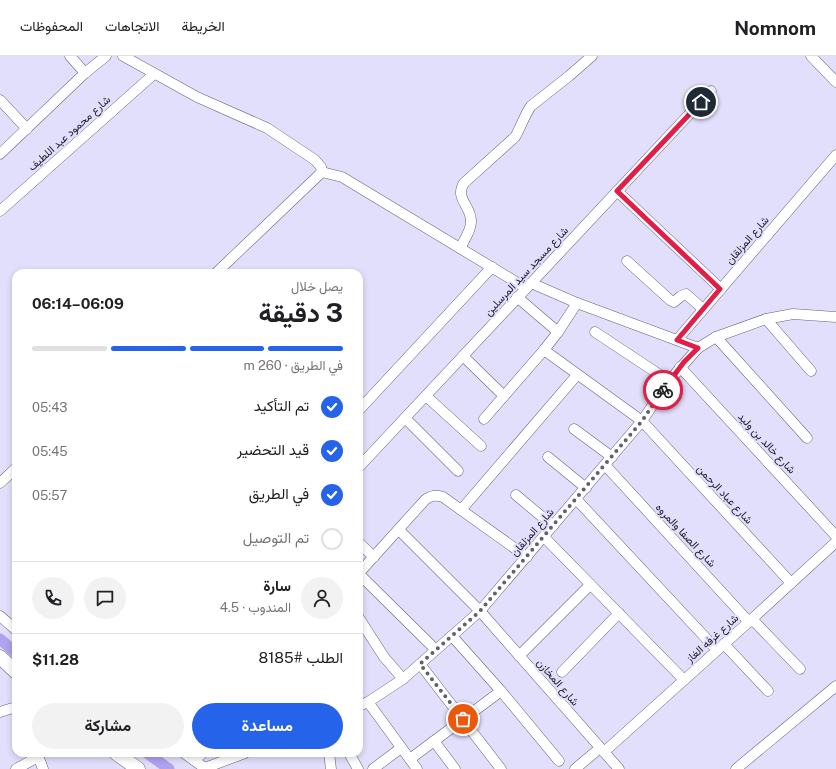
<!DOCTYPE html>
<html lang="ar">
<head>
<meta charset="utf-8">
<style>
  body { margin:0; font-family:"Public Sans",Vazirmatn,sans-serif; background:#f2f2f2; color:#202124; direction:rtl; height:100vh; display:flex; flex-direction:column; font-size:15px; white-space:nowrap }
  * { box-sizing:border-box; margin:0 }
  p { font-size:13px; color:#757577 }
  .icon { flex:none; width:22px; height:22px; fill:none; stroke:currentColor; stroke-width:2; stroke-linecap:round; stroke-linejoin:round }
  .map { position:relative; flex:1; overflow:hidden; direction:ltr }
  .details { position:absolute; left:12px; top:213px; width:351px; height:488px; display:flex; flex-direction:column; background:#fff; border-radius:12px; box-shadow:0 2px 6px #0003; direction:rtl }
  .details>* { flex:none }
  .pin { position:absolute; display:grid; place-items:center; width:34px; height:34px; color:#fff; margin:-17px; border:2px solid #fff; border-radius:50%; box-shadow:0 1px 4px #0007 }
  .courier { position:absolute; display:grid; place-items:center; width:40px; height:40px; margin:-20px; border:3px solid #e11d48; border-radius:50%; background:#fff; color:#222; box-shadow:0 1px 5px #0007 }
  .head em { font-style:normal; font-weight:700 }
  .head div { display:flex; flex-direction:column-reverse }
  .head { display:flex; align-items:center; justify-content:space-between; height:68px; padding:0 20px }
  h1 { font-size:26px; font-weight:700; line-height:30px }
  .bar { display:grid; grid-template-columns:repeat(4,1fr); gap:6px 4px; align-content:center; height:48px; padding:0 20px }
  .bar i { height:5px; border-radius:3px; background:#e0e0e0 }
  .bar .current { background:#2563eb }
  .bar p { grid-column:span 4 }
  .line { display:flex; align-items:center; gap:10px; padding:0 20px; border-top:1px solid #e0e0e0 }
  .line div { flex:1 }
  .round { display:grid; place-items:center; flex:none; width:42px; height:42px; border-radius:21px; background:#f2f2f2 }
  ol { padding:0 20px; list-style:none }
  li { display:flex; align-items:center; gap:12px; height:44px }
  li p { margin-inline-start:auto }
  li .icon { padding:4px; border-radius:50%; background:#2563eb; color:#fff; stroke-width:4 }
  li:last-child { color:#757577 }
  li i { width:22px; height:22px; border:2px solid #e0e0e0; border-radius:50% }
  .cta { display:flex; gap:8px; margin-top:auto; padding:8px 20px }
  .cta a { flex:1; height:46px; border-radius:24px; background:#2563eb; color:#fff; font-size:16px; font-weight:700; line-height:46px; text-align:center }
  .cta a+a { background:#f2f2f2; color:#202124 }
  header { display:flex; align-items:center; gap:24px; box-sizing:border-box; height:56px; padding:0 20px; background:#fff; border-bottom:1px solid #e0e0e0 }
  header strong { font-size:19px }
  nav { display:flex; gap:22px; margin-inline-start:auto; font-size:14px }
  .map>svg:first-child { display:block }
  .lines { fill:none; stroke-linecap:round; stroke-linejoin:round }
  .canal { stroke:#aea2f1; stroke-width:11 }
  .street-casing { stroke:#65627b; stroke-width:11 }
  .secondary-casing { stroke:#65627b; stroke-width:15 }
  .street { stroke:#fff; stroke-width:10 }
  .secondary { stroke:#fff; stroke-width:14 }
  .done { stroke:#615f70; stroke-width:4; stroke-dasharray:0 7.2 }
  .route { stroke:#e11d48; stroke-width:5 }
  .labels { text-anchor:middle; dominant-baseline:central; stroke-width:4; stroke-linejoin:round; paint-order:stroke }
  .street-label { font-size:11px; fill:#1c1a25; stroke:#e2dffc }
</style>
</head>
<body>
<header>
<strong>Nomnom</strong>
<nav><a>الخريطة</a><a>الاتجاهات</a><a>المحفوظات</a></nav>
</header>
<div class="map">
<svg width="836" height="713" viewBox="0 0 836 713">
  <rect width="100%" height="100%" fill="#e2dffc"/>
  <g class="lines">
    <g class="canal">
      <path d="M0 583 16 597"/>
      <path d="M147 697 169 713"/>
    </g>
    <g class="street-casing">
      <g id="street">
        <path d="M70 0 85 17"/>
        <path d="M123 0 197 41 267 72 315 104 321 111 322 116 216 217"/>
        <path d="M811 0 836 26"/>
        <path d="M0 44 27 73"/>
        <path d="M0 98 85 17 106 0"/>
        <path d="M322 116 342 121 526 232"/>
        <path d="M617 135 721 233"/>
        <path d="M0 155 154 18"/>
        <path d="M460 192C464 184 471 175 471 166 472 150 454 143 464 127L515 81C521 71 524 60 531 50L569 20 592 0"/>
        <path d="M627 205 670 244 674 246 681 240 686 238 703 253"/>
        <path d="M531 227 577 247 698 292"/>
        <path d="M517 241 558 276"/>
        <path d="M766 263 811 315"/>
        <path d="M595 276 669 325"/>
        <path d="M716 281 807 382"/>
        <path d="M677 284 836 99"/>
        <path d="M544 294 642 365 791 527"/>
        <path d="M463 300 504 340"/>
        <path d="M680 311 836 480"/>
        <path d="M426 340 481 390"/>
        <path d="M359 354 492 211"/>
        <path d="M405 362 458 415"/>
        <path d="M484 363 544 294 558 276 577 247"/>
        <path d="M574 373 612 401"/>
        <path d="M548 401 586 432"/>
        <path d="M605 409 749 566"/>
        <path d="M359 411 711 35"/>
        <path d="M0 427 16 412"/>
        <path d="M516 439 553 470"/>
        <path d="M576 443 717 594"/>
        <path d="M461 454 577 319"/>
        <path d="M399 474 480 555 619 713"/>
        <path d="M544 481 684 624"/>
        <path d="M359 487 374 501"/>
        <path d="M359 517 425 444C431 439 436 439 443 441L527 501"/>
        <path d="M359 518 436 594"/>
        <path d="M0 560 16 574"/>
        <path d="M359 562 384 601 403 623"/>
        <path d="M752 563 800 613"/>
        <path d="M452 580 501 635 559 705"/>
        <path d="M724 588 768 635"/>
        <path d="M519 600 590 529"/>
        <path d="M420 608 501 713"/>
        <path d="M562 616 619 557"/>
        <path d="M368 646 417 713"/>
        <path d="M359 650 368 646 403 623 480 555 642 365 669 325 698 292 716 281 766 263 793 258 836 261"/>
        <path d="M0 656 16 651"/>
        <path d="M434 685 455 713"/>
        <path d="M604 696 752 563 836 486"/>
        <path d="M37 697 43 713"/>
        <path d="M184 697 206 713"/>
        <path d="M329 697 331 713"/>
        <path d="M349 697 358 713"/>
        <path d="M410 703 501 635"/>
        <path d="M194 704 203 697"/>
        <path d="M205 712 245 697"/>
        <path d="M16 713 38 701"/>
        <path d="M373 713 401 692"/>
        <path d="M575 713 600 692"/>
        <path d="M736 713 836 630"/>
      </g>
    </g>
    <g class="secondary-casing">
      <g id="secondary">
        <path d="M0 601 16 616"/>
        <path d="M116 697 138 713"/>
      </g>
    </g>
    <use href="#street" class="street"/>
    <use href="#secondary" class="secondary"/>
  </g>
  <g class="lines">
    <path class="done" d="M463 663 420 608 480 555 642 365 663 334"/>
    <path class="route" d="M663 334 684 306 698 292 677 284 720 233 617 135 701 46"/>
  </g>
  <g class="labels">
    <g class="street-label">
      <text transform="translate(69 77) rotate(-42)">شارع محمود عبد اللطيف</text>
      <text transform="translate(747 184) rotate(-49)">شارع المزلقان</text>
      <text transform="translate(526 215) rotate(-47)">شارع مسجد سيد المرسلين</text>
      <text transform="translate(767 387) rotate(47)">شارع خالد بن وليد</text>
      <text transform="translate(725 438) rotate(47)">شارع عباد الرحمن</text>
      <text transform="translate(532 476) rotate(-49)">شارع المزلقان</text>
      <text transform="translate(686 479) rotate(47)">شارع الصفا والمروه</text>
      <text transform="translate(712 582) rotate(-42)">شارع غرفه الغاز</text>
      <text transform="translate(558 626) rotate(49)">شارع المخازن</text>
    </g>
  </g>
</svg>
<div class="pin" style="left:463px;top:663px;background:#ea580c"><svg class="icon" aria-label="bag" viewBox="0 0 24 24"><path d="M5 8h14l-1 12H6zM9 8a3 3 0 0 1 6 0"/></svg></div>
<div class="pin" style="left:701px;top:46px;background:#1f2937"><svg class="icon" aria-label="home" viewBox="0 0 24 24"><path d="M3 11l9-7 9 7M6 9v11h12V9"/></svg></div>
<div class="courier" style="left:663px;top:334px"><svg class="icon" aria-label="bike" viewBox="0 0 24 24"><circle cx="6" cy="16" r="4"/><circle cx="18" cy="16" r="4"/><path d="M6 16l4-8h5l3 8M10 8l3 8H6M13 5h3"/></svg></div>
<section class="details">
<div class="head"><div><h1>3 دقيقة</h1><p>يصل خلال</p></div><em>06:09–06:14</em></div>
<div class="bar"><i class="current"></i><i class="current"></i><i class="current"></i><i></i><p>في الطريق · 260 m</p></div>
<ol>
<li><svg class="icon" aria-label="check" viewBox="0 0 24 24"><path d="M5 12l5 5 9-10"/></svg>تم التأكيد<p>05:43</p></li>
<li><svg class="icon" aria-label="check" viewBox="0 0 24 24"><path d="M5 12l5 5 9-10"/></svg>قيد التحضير<p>05:45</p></li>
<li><svg class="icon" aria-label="check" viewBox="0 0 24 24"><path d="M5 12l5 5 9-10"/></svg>في الطريق<p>05:57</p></li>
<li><i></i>تم التوصيل</li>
</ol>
<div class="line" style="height:72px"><a class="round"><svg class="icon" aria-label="person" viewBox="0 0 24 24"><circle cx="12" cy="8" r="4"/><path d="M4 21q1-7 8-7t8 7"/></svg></a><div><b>سارة</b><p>المندوب · 4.5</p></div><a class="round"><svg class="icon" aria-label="chat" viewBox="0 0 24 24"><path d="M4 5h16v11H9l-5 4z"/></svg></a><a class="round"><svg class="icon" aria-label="phone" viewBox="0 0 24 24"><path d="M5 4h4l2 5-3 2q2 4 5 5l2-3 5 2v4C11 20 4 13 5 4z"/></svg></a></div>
<div class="line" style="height:52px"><div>الطلب #8185</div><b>$11.28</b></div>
<div class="cta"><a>مساعدة</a><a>مشاركة</a></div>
</section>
</div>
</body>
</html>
